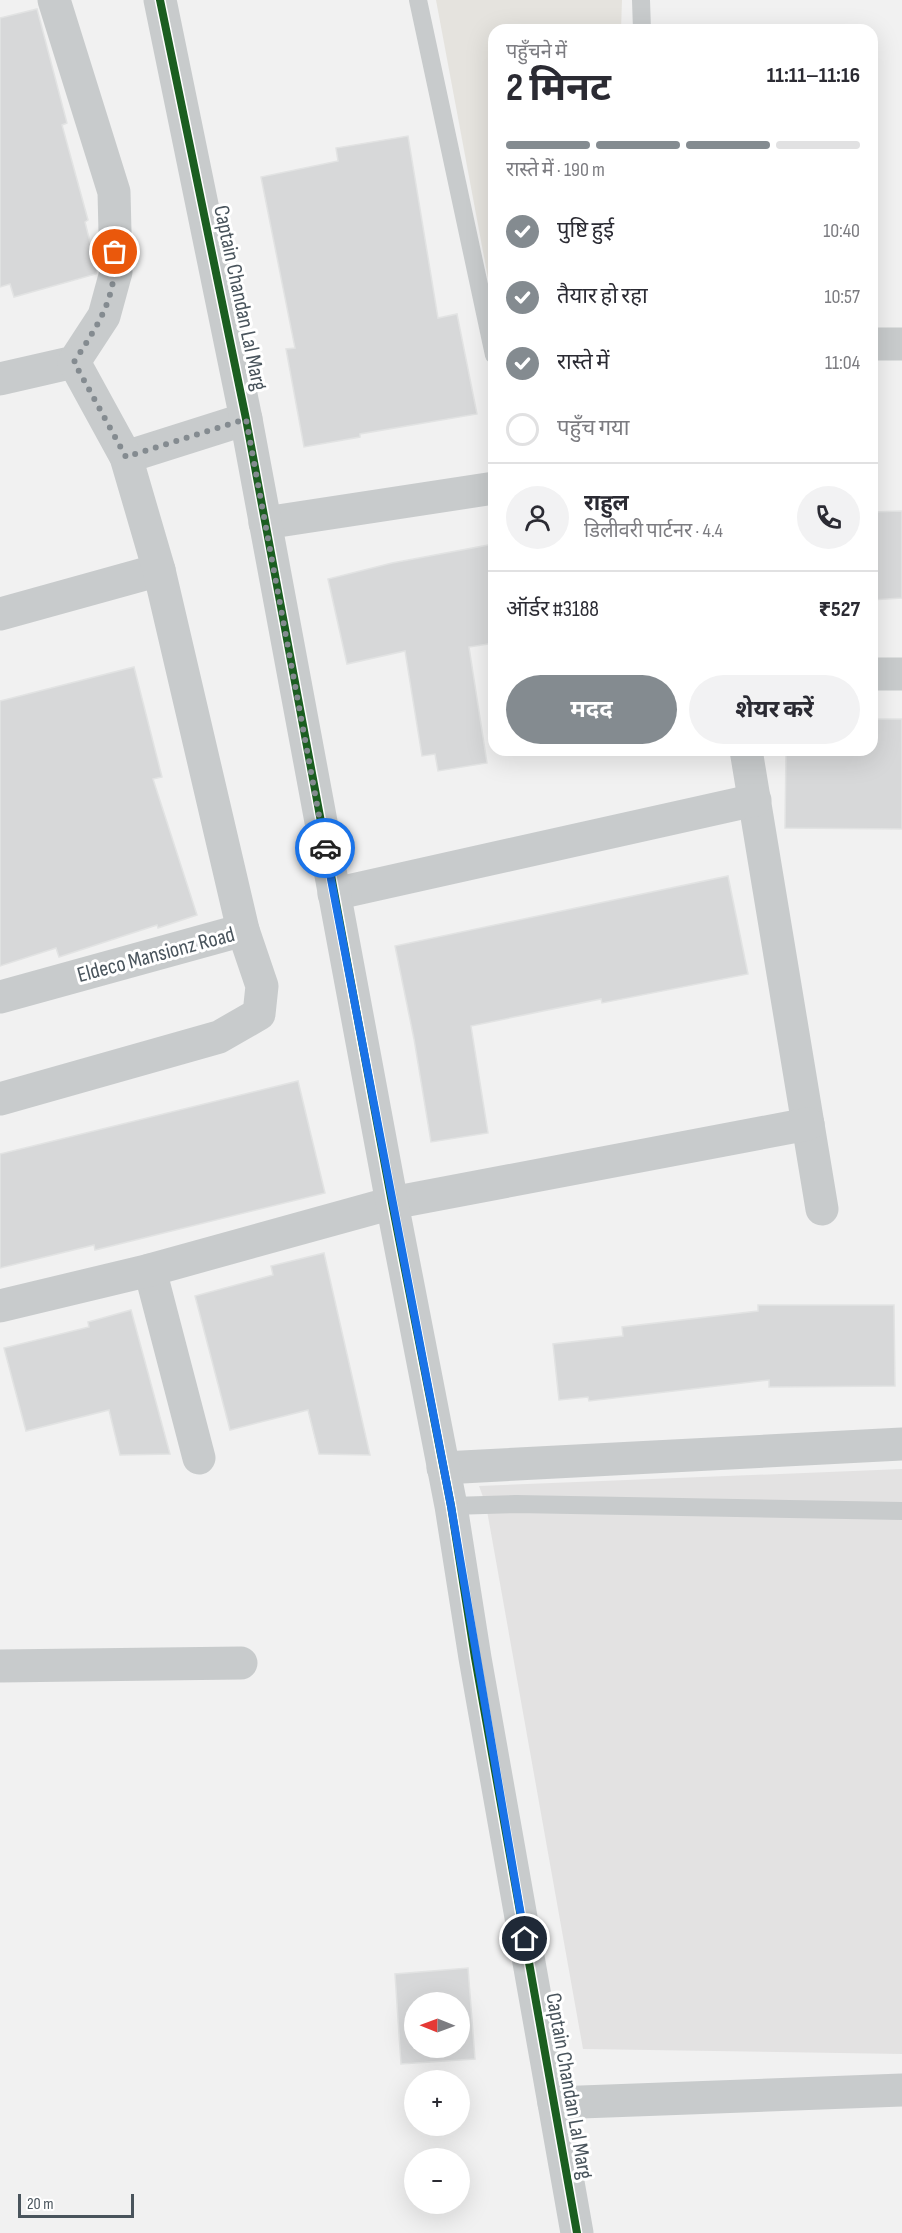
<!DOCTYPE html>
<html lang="hi">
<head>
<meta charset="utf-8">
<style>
  body { margin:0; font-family:"Sofia Sans Condensed","Noto Sans Devanagari",sans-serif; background:#f2f2f3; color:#2b2b33; height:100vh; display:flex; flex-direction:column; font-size:22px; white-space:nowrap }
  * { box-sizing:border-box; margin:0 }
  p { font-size:20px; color:#7c7c81 }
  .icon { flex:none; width:33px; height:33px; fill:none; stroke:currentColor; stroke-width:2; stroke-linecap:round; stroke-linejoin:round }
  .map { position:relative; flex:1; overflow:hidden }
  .panel { position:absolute; left:488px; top:24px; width:390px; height:732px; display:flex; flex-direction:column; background:#fff; border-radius:18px; box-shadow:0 6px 24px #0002 }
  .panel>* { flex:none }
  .needle { width:39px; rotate:271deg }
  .buttons { position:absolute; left:404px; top:1992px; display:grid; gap:12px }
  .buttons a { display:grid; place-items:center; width:66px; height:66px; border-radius:50%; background:#fff; box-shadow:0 6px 24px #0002; font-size:30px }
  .scale { position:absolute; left:18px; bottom:15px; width:116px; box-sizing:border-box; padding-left:6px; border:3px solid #49545c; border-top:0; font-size:16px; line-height:21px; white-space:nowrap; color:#49545c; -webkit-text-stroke:4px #fff; paint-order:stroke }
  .pin { position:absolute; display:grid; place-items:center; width:51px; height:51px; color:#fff; margin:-26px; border:3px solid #fff; border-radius:50%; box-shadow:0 2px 6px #0007 }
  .courier { position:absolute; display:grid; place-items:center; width:60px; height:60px; margin:-30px; border:4px solid #1a73e8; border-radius:50%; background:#fff; color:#222; box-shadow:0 2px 8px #0007 }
  .headline em { font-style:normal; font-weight:700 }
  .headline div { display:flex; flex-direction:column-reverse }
  .headline { display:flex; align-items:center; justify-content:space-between; height:102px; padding:0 18px }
  h1 { font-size:39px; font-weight:700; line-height:45px }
  .bar { display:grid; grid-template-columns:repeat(4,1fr); gap:9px 6px; align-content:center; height:72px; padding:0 18px }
  .bar i { height:8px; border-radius:4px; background:#e1e1e2 }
  .bar .active { background:#848b90 }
  .bar p { grid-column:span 4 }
  .line { display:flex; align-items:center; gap:15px; padding:0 18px; border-top:2px solid #e1e1e2 }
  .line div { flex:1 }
  .round { display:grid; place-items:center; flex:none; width:63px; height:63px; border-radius:32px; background:#f2f2f3 }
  ol { padding:0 18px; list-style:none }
  li { display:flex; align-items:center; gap:18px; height:66px }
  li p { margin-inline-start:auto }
  li .icon { padding:6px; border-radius:50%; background:#848b90; color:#fff; stroke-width:4 }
  li:last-child { color:#7c7c81 }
  li i { width:33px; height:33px; border:3px solid #e1e1e2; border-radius:50% }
  .button { display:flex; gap:12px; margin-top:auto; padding:12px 18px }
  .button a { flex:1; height:69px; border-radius:36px; background:#848b90; color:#fff; font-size:24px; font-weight:700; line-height:69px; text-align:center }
  .button a+a { background:#f2f2f3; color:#2b2b33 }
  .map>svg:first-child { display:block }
  .commercial { fill:#e5e3de }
  .education { fill:#e3e2e2 }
  .building { fill:#d7d8d9; stroke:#e2e3e3; stroke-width:1.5; fill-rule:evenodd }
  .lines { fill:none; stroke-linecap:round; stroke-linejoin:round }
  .service { stroke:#c8cbcc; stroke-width:18 }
  .minor { stroke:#c8cbcc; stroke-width:33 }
  .tertiary { stroke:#c8cbcc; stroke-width:33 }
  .cycleway-casing { stroke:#fff; stroke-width:11 }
  .cycleway { stroke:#1b5e20; stroke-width:8 }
  .done { stroke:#848b90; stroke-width:6; stroke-dasharray:0 10.8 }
  .route { stroke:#1a73e8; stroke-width:8 }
  .labels { text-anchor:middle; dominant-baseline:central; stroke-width:6; stroke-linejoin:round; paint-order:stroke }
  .street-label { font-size:22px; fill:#49545c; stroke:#fff }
</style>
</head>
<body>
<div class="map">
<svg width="902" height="2233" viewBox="0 0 902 2233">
  <rect width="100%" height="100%" fill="#f1f1f1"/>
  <path class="commercial" d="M436 0H622L621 30H494L493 305Z"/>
  <path class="education" d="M902 1469V2054L583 2049 486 1505 479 1486Z"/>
  <g class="building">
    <path d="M37 9 67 123 62 125 88 220 85 222 97 270 96 274 14 297 10 284 0 287V18Z"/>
    <path d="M408 136 438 318 457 314 477 414 360 434V437L304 447 286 349 295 348 261 177 338 161 336 148Z"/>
    <path d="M902 511V598L872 600V512Z"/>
    <path d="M494 544V643L469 647 487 763 438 771 435 754 422 756 405 651 347 664 328 579 392 563Z"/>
    <path d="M134 667 162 777 153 779 197 915 158 928 157 925 59 957 56 948 0 966V701Z"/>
    <path d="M872 719H902V829L785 828 786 750H872Z"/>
    <path d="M728 876 748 974 602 1003 601 999 471 1026 488 1133 431 1142 414 1039 395 946Z"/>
    <path d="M298 1081 325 1193 95 1250 94 1245 0 1268V1154Z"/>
    <path d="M324 1253 370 1455 319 1454 308 1410 230 1430 195 1296 273 1275 271 1266Z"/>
    <path d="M758 1305H894L895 1386 769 1387V1380L589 1401 588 1397 559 1400 553 1344 623 1336 622 1327 758 1311Z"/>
    <path d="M131 1310 170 1454 120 1455 109 1410 26 1431 4 1348 89 1327 88 1322Z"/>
    <path d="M468 1968 475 2059 401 2064 395 1974ZM414 2002H459V2048H414Z"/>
  </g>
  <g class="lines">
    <g class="service">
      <path d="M418 0 494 355"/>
      <path d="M641 0 642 30"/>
      <path d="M451 1506 516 1504 902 1511"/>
    </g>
    <g class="minor">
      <path d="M872 344H902"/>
      <path d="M0 379 74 362 104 316 116 272 114 192 54 0"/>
      <path d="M126 457 246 419"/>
      <path d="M265 523 494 488"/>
      <path d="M0 614 159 570"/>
      <path d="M872 674H902"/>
      <path d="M746 750 822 1209"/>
      <path d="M334 894 755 800"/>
      <path d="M0 997 243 930"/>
      <path d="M0 1099 219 1037 259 1014 262 986 243 930 159 570 126 457 74 362"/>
      <path d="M150 1270 199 1458"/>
      <path d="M0 1306 150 1270 392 1203 808 1124"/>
      <path d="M443 1468 902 1444"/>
      <path d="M0 1666 241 1663"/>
      <path d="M554 2103 902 2090"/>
    </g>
    <path class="tertiary" d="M160 0 246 419 392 1203 451 1506 475 1658 577 2233"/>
    <g class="cycleway-casing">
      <path id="cycleway" d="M160 0 246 419 392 1203 451 1506 475 1658 577 2233"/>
    </g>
    <use href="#cycleway" class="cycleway"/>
  </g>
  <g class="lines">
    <path class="done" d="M115 252C116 300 99 323 74 362L126 457 246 419 325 848"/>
    <path class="route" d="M325 848 451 1506 525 1939"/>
  </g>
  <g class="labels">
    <g class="street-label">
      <text transform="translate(240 298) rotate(78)">Captain Chandan Lal Marg</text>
      <text transform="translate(156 955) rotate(-15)">Eldeco Mansionz Road</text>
      <text transform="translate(569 2086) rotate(80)">Captain Chandan Lal Marg</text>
    </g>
  </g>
</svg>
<div class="buttons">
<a><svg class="needle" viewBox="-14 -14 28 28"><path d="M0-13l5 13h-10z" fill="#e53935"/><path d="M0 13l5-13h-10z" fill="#7c7c81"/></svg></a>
<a>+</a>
<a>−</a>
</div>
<div class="scale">20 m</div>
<div class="pin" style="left:115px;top:252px;background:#ea580c"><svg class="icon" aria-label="bag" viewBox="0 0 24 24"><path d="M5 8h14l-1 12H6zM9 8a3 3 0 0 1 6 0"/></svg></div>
<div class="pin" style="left:525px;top:1939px;background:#1f2937"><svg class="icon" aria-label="home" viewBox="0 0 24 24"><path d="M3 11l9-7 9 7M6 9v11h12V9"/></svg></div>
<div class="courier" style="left:325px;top:848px"><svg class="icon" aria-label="car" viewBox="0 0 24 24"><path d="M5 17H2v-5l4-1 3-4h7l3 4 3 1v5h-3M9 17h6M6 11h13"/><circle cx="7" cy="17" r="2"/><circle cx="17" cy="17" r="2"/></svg></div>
<section class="panel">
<div class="headline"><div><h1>2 मिनट</h1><p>पहुँचने में</p></div><em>11:11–11:16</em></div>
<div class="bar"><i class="active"></i><i class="active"></i><i class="active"></i><i></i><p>रास्ते में · 190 m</p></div>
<ol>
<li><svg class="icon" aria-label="check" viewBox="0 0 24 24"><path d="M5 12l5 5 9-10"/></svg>पुष्टि हुई<p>10:40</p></li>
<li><svg class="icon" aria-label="check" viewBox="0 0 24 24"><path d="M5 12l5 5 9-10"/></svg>तैयार हो रहा<p>10:57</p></li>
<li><svg class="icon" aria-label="check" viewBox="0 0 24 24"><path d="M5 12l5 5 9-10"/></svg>रास्ते में<p>11:04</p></li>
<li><i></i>पहुँच गया</li>
</ol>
<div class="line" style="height:108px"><a class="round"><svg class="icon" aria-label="person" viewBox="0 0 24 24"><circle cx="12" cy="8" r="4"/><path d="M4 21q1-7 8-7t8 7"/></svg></a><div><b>राहुल</b><p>डिलीवरी पार्टनर · 4.4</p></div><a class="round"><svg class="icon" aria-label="phone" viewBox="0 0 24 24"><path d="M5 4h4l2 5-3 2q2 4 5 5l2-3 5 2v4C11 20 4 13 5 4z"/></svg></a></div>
<div class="line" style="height:78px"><div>ऑर्डर #3188</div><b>₹527</b></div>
<div class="button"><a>मदद</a><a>शेयर करें</a></div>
</section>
</div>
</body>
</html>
